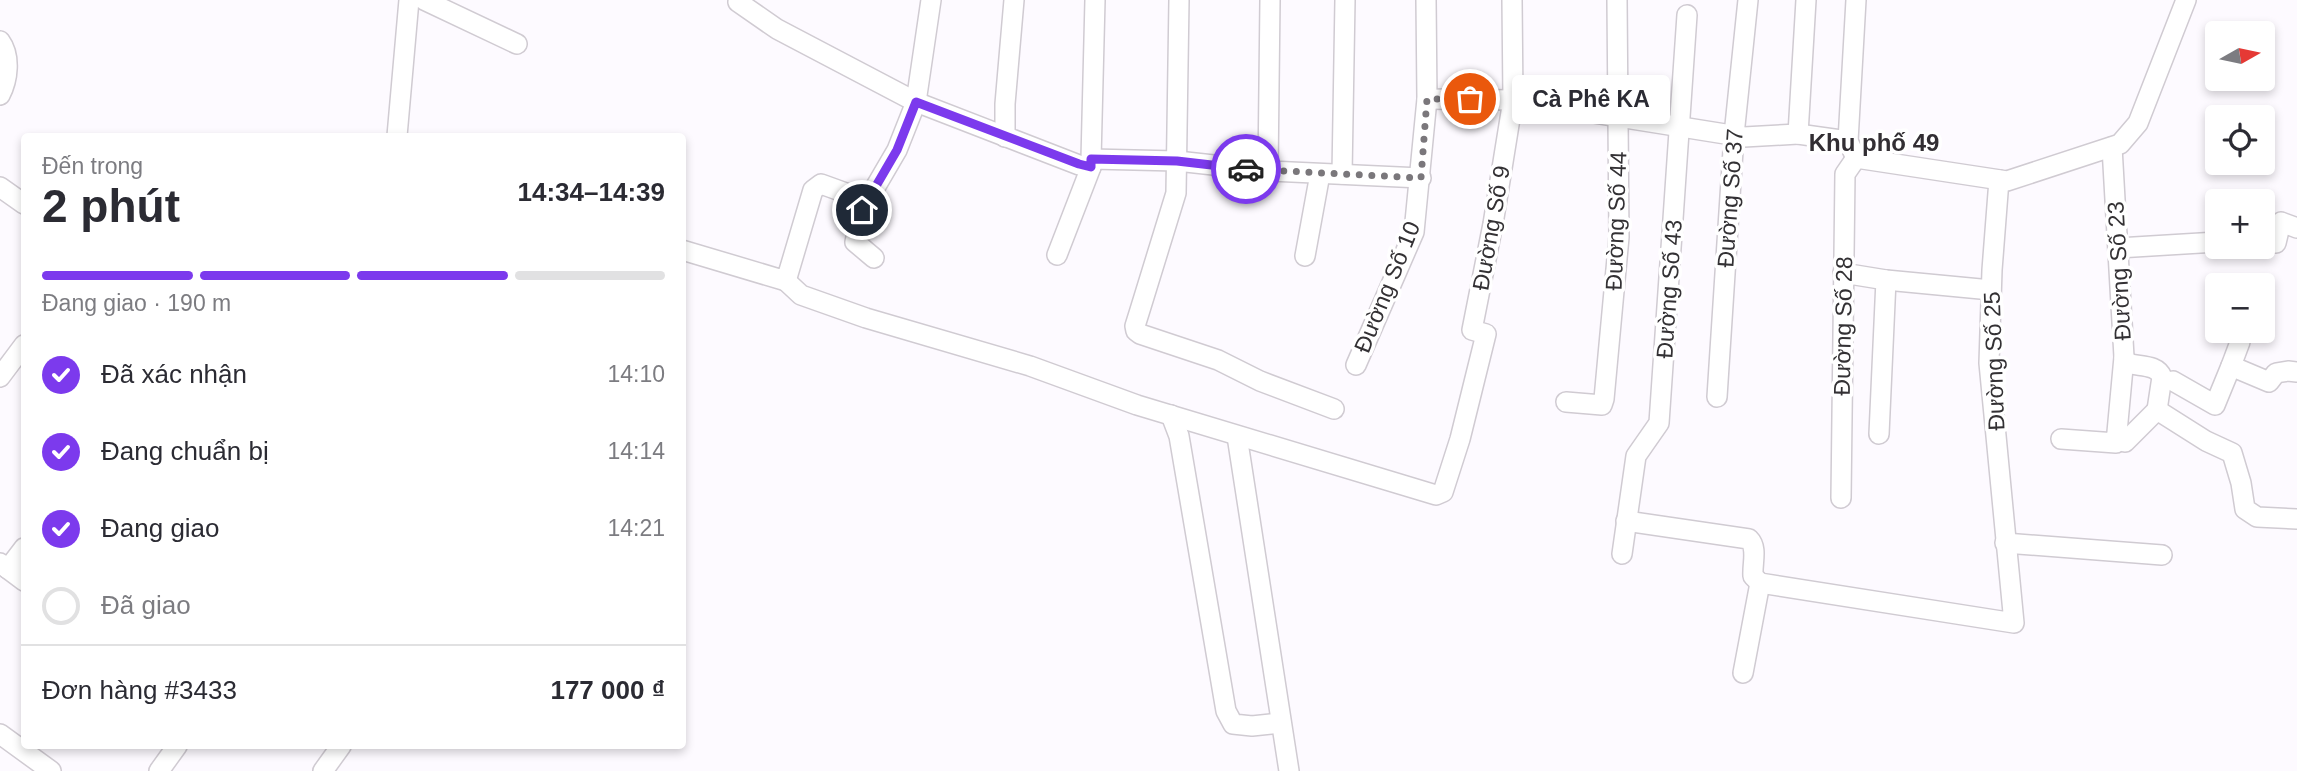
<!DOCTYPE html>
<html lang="vi">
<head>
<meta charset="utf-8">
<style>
  body { margin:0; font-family:Helvetica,sans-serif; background:#f7f7f7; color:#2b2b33; height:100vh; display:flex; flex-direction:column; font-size:26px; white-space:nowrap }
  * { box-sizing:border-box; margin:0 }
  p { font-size:23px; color:#7c7c81 }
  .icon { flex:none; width:38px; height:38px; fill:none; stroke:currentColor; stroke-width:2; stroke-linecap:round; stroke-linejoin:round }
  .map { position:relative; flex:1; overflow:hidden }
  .panel { position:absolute; left:21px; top:133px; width:665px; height:616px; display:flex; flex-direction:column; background:#fff; border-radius:7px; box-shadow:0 4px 10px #0003 }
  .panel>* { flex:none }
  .needle { width:46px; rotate:81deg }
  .tools { position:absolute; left:2205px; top:21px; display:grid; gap:14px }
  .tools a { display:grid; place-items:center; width:70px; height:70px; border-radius:7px; background:#fff; box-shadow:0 4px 10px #0003; font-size:35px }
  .pin { position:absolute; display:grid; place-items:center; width:60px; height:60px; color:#fff; margin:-30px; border:4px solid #fff; border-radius:50%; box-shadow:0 2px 7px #0007 }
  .courier { position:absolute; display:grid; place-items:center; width:70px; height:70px; margin:-35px; border:5px solid #7c3aed; border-radius:50%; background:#fff; color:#222; box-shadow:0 2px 9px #0007 }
  .bubble { position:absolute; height:49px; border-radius:7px; background:#fff; box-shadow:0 4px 10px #0003; font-size:23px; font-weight:600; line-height:49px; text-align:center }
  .summary em { font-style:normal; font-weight:600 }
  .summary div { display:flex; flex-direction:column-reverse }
  .summary { display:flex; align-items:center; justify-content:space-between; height:119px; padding:0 21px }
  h1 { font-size:46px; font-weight:600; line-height:52px }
  .bar { display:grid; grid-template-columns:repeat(4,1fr); gap:10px 7px; align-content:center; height:84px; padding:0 21px }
  .bar i { height:9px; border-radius:5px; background:#e1e1e2 }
  .bar .on { background:#7c3aed }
  .bar p { grid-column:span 4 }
  .line { display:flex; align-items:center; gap:18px; padding:0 21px; border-top:2px solid #e1e1e2 }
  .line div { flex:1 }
  ol { padding:0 21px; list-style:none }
  li { display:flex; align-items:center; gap:21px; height:77px }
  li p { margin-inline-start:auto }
  li .icon { padding:7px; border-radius:50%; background:#7c3aed; color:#fff; stroke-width:4 }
  li:last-child { color:#7c7c81 }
  li i { width:38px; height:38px; border:4px solid #e1e1e2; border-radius:50% }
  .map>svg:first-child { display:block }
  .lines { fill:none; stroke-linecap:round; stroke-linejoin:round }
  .minor-casing { stroke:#d0cbd2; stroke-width:22 }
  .minor { stroke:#fff; stroke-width:19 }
  .done { stroke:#7a777b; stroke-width:7; stroke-dasharray:0 12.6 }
  .route { stroke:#7c3aed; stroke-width:9 }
  .labels { text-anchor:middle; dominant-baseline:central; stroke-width:7; stroke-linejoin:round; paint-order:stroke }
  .street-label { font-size:23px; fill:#333134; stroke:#fff }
  .neighbourhood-label { font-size:24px; font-weight:bold; fill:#322e33; stroke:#fff }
</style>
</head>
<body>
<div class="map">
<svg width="2297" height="771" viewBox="0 0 2297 771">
  <rect width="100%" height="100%" fill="#fdfaff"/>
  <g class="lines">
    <g class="minor-casing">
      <g id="minor">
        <path d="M424 0 517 44"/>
        <path d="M1179 0 1176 193 1140 310 1135 326 1136 331 1140 334 1218 360 1260 381 1334 409"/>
        <path d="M1806 0 1798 134 1848 141"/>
        <path d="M1856 0 1848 141 1856 158 2007 181 2120 144 2138 123 2186 0"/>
        <path d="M738 2 777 29 916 102 1079 165 1091 167V159L1177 161 1268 171 1421 178"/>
        <path d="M0 41C11 56 8 80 0 95"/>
        <path d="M1427 99 1513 100 1744 137 1798 134"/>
        <path d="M397 136 409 0"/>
        <path d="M1005 137V104L1014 0"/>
        <path d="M1091 159 1095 0"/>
        <path d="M1268 171 1270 0"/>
        <path d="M1342 174 1345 0"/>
        <path d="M0 187 24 204"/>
        <path d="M2263 242 2276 243 2281 222 2297 228"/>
        <path d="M2118 248 2217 242"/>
        <path d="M682 250 786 281 813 190 821 184 868 201"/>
        <path d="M1057 255 1091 167"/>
        <path d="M1305 256 1320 174"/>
        <path d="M874 258 855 242 862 210 897 150 916 102 931 0"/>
        <path d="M1843 273 1886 280 1991 290"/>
        <path d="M786 281 801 295 866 318 1030 366 1137 405 1436 495 1443 492 1460 439 1486 334 1472 330 1493 224 1513 100 1512 0"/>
        <path d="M2124 357 2127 363C2140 367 2157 364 2162 377L2157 410"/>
        <path d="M1356 365 1414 232 1427 99 1426 0"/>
        <path d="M2231 366 2240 342"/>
        <path d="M0 377 24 345"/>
        <path d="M2173 381 2215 405 2231 366 2269 382 2276 373 2288 371 2297 372"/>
        <path d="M1717 397 1734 135 1748 0"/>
        <path d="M1566 402 1602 405 1604 399 1619 237 1617 0"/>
        <path d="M1171 415 1179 436 1226 711 1233 724 1252 726 1280 723"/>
        <path d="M1879 434 1886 280"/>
        <path d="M1237 436 1289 771"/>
        <path d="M2061 439 2116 443 2124 357 2112 147"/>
        <path d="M2125 442 2157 410 2206 441 2232 453 2241 483 2245 509 2257 517 2297 519"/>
        <path d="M1841 498 1845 174 1856 158"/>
        <path d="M1626 521 1749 539C1758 548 1752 563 1753 576L1760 583 2014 623 1989 363 1992 270 1999 180"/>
        <path d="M2005 543 2162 555"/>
        <path d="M1622 554 1636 456 1659 423 1687 15"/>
        <path d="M0 563 24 581"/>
        <path d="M8 569 24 548"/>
        <path d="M1743 673 1760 583"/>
        <path d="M0 734 51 771"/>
        <path d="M159 771 177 746"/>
        <path d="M323 771 341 746"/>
      </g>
    </g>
    <use href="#minor" class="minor"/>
  </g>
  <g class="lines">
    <path class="done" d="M1246 169 1421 178 1427 99H1470"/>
    <path class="route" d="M862 210 897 150 916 102 1079 164 1091 167V159L1177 161 1246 169"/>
  </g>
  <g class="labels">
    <g class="street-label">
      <text transform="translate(1730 198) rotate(-86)">Đường Số 37</text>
      <text transform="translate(1616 221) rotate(-88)">Đường Số 44</text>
      <text transform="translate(1491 228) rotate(-80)">Đường Số 9</text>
      <text transform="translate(2119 271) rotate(-93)">Đường Số 23</text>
      <text transform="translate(1387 287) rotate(-68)">Đường Số 10</text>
      <text transform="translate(1669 289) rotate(-86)">Đường Số 43</text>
      <text transform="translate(1843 326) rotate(-89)">Đường Số 28</text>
      <text transform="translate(1994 361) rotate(-92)">Đường Số 25</text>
    </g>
    <g class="neighbourhood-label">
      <text x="1874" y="142">Khu phố 49</text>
    </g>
  </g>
</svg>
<div class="tools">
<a><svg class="needle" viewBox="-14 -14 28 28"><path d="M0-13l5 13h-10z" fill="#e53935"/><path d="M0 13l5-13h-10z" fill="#7c7c81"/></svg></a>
<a><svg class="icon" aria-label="locate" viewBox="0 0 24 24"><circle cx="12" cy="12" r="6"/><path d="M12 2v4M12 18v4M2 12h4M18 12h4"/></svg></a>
<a>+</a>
<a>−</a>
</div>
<div class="pin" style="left:1470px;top:99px;background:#ea580c"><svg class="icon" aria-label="bag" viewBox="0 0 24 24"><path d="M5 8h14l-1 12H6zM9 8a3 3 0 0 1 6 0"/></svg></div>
<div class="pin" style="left:862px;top:210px;background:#1f2937"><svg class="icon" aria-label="home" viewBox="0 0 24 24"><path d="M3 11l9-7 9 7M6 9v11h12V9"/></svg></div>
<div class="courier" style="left:1246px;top:169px"><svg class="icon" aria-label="car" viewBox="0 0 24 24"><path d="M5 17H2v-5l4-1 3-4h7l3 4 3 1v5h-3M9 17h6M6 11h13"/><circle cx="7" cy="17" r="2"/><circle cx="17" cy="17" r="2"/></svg></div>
<div class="bubble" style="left:1512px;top:75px;width:158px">Cà Phê KA</div>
<section class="panel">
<div class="summary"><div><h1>2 phút</h1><p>Đến trong</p></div><em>14:34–14:39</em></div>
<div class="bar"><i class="on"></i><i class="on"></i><i class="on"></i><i></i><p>Đang giao · 190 m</p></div>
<ol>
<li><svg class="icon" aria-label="check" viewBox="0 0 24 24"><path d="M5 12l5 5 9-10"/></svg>Đã xác nhận<p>14:10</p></li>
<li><svg class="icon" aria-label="check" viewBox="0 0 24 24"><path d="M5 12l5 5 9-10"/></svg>Đang chuẩn bị<p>14:14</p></li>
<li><svg class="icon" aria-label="check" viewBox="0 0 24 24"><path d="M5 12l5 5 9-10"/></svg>Đang giao<p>14:21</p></li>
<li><i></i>Đã giao</li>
</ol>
<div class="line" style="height:91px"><div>Đơn hàng #3433</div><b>177 000 ₫</b></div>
</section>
</div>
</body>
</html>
